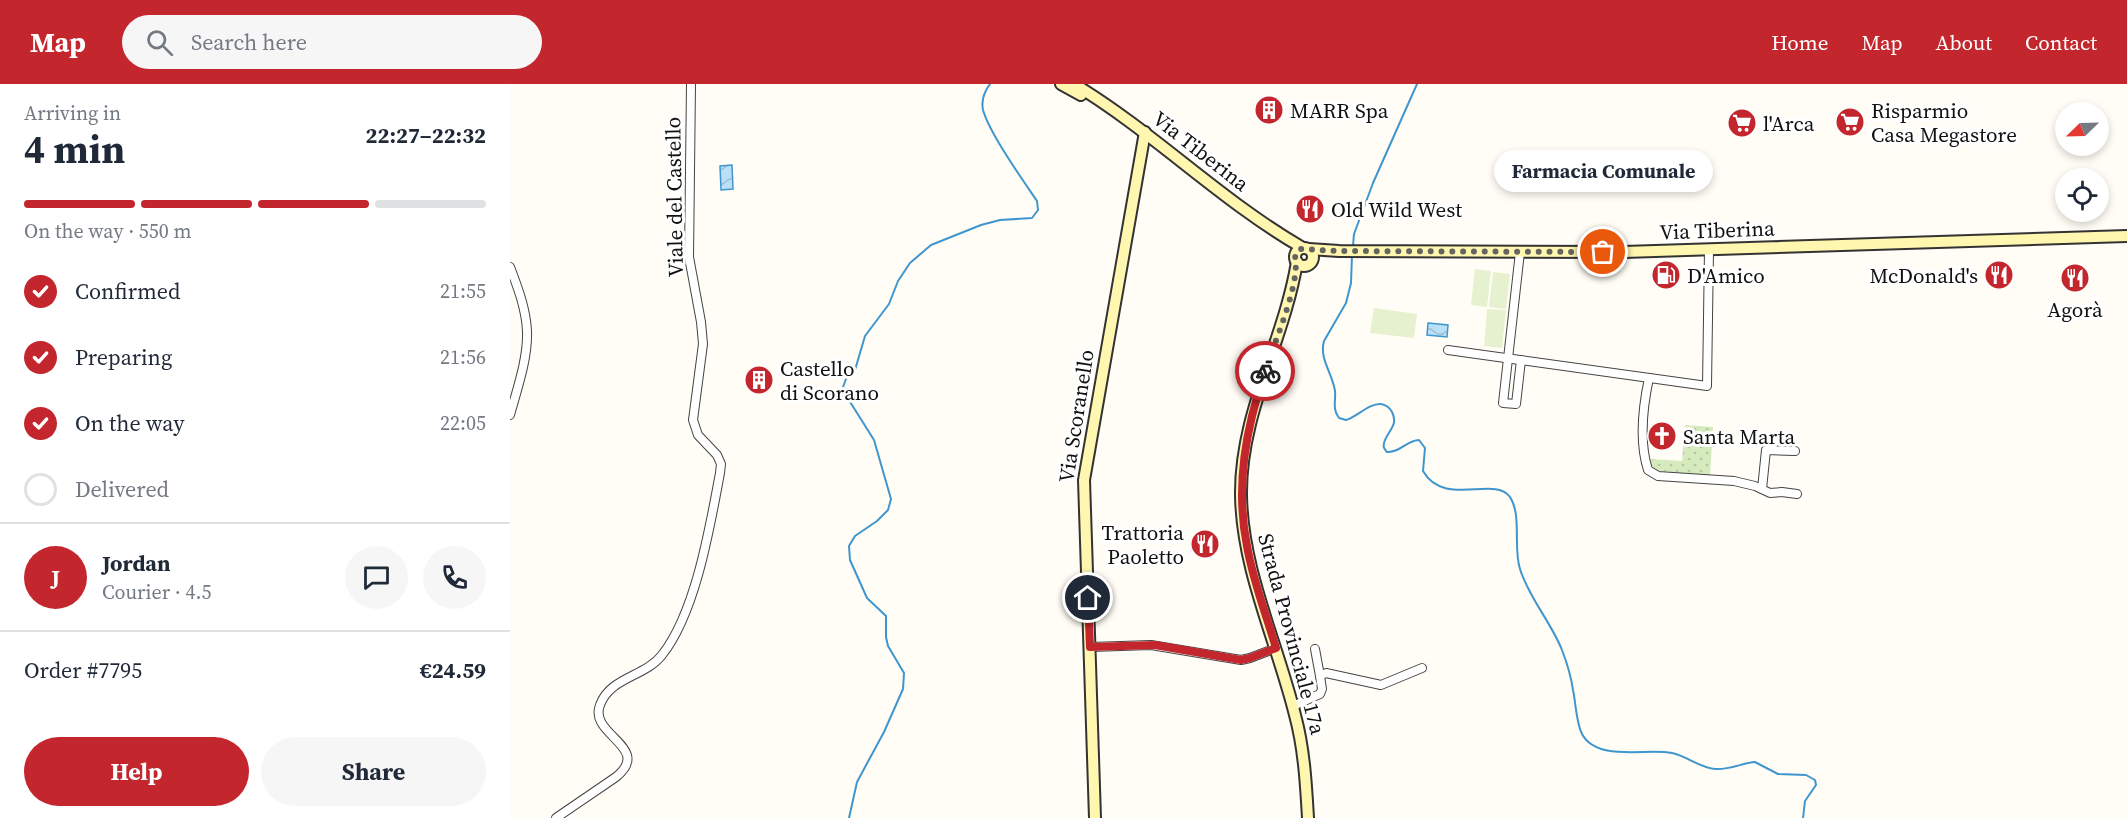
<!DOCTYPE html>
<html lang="en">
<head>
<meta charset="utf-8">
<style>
  body { margin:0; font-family:"Source Serif 4",serif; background:#f6f6f7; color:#1f2937; height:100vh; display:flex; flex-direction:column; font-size:22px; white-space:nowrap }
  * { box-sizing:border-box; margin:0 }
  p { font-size:20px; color:#747a83 }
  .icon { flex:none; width:33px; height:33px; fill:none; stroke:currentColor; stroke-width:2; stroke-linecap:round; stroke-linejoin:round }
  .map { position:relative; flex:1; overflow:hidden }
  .drawer { display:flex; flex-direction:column; background:#fff; width:510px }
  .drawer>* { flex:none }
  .needle { width:39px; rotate:247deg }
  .controls { position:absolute; left:1545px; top:18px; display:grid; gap:12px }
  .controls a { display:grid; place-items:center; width:54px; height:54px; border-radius:50%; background:#fff; box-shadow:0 3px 9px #0003; font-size:30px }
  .pin { position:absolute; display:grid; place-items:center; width:51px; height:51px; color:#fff; margin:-26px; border:3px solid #fff; border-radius:50%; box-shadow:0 2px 6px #0007 }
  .courier { position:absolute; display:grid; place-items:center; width:60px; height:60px; margin:-30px; border:4px solid #c4262e; border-radius:50%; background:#fff; color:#222; box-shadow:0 2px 8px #0007 }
  .bubble { position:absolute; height:42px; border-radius:21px; background:#fff; box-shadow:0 3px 9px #0003; font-size:20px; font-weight:700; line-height:42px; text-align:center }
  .overview em { font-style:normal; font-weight:700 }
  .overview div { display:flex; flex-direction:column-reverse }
  .overview { display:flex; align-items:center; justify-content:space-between; height:102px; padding:0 24px }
  h1 { font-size:39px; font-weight:700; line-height:45px }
  .bar { display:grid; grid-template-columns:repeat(4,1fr); gap:9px 6px; align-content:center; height:72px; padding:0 24px }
  .bar i { height:8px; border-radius:4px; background:#e0e1e3 }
  .bar .current { background:#c4262e }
  .bar p { grid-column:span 4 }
  .line { display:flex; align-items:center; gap:15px; padding:0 24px; border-top:2px solid #e0e1e3 }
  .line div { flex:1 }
  .round { display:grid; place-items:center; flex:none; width:63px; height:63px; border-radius:32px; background:#f6f6f7 }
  ol { padding:0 24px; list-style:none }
  li { display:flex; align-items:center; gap:18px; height:66px }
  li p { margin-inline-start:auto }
  li .icon { padding:6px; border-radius:50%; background:#c4262e; color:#fff; stroke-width:4 }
  li:last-child { color:#747a83 }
  li i { width:33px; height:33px; border:3px solid #e0e1e3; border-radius:50% }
  .cta { display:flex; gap:12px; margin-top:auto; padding:12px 24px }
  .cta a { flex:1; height:69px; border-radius:36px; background:#c4262e; color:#fff; font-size:24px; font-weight:700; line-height:69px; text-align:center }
  .cta a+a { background:#f6f6f7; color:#1f2937 }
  header { display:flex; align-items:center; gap:36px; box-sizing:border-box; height:84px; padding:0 30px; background:#c4262e; color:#fff }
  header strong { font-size:28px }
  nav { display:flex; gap:33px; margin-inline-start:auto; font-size:21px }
  .search { width:420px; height:54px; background:#f6f6f7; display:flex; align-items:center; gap:15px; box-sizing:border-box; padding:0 21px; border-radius:33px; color:#747a83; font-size:22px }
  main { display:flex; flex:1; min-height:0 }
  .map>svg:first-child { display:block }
  .green { fill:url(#green-dots) }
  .pitch { fill:#e6f2cf }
  .water { fill:url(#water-waves); stroke:#3f96cf; stroke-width:1.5 }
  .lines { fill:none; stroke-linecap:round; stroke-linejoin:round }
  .stream { stroke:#3f96cf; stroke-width:2 }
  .street-casing { stroke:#444; stroke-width:10 }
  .secondary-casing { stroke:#333; stroke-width:14 }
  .street { stroke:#fff; stroke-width:8 }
  .secondary { stroke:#fff6b0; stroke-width:10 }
  .done { stroke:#646461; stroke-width:6; stroke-dasharray:0 10.8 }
  .route { stroke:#c4262e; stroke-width:8 }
  .labels { text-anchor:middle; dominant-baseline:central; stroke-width:6; stroke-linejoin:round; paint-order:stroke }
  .poi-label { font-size:21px; fill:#111; stroke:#fff; text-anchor:start }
  .street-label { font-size:21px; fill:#111; stroke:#fff }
</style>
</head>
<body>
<header>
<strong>Map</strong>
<div class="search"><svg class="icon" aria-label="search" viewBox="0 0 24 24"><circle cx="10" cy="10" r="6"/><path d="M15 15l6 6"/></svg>Search here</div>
<nav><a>Home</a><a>Map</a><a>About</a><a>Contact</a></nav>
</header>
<main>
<section class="drawer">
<div class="overview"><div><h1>4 min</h1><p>Arriving in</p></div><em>22:27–22:32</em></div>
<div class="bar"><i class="current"></i><i class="current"></i><i class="current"></i><i></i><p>On the way · 550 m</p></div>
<ol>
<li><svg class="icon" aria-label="check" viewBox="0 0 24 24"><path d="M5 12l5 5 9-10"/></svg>Confirmed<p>21:55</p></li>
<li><svg class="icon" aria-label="check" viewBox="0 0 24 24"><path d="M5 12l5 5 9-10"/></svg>Preparing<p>21:56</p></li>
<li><svg class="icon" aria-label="check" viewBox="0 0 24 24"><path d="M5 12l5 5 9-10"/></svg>On the way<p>22:05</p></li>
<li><i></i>Delivered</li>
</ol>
<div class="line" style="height:108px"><b class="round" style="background:#c4262e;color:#fff">J</b><div><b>Jordan</b><p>Courier · 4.5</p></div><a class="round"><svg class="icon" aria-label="chat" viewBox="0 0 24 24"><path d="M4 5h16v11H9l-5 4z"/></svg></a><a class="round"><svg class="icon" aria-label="phone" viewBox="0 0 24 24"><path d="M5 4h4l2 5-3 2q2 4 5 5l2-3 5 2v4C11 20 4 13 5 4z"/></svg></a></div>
<div class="line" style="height:78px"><div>Order #7795</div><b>€24.59</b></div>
<div class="cta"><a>Help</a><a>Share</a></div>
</section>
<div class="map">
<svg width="1617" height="734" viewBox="0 0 1617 734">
  <defs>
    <pattern id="green-dots" width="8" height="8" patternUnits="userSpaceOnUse" patternTransform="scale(1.5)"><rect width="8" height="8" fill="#d5ebbd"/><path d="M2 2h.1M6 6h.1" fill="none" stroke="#b6c8a1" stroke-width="1.8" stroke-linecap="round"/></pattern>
    <pattern id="water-waves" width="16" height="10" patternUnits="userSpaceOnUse" patternTransform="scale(1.5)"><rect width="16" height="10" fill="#b9e0f7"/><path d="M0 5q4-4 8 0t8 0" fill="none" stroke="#9ebfd3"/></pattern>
  </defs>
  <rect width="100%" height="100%" fill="#fffdf5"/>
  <path class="green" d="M1175 341 1203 343 1200 392 1142 386 1140 375 1172 377Z"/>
  <g class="pitch">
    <path d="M965 185 981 187 977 223 961 221Z"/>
    <path d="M983 188 1000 190 996 225 979 223Z"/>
    <path d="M864 224 907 230 904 254 860 249Z"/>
    <path d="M977 225 996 226 992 264 974 262Z"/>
  </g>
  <g class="water">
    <path d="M222 81 223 105 211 106 210 82Z"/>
    <path d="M918 239 938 241 937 253 917 251Z"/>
  </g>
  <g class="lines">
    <g class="stream">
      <path d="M843 162 844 150 863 99 907 0"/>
      <path d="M842 171 841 199 836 219 814 257C809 275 822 288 825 307 826 317 822 325 829 334L836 336C847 333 859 319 871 320 876 321 880 324 882 328 889 342 877 347 874 359 873 364 874 364 877 368 890 369 897 356 909 356L915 364 913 387C934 424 985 391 1000 413 1012 431 1003 465 1010 485 1019 514 1041 538 1052 566 1057 579 1061 592 1063 606 1066 620 1066 638 1072 650 1087 678 1136 664 1162 669 1177 672 1190 684 1205 685 1220 686 1232 679 1245 678L1268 690 1296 691 1305 696 1306 701 1295 717 1293 734"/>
      <path d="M339 734 347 698 374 648 393 605 394 589 378 562 376 553V532L357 514 340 476 339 462 345 452 367 437 378 426 381 415 364 356 337 313 333 303 336 295 345 286 355 252 379 220 388 197 400 179 421 161 471 141 490 136 522 134 528 126 527 117C512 95 480 50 473 26 471 16 474 8 480 0"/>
    </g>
    <g class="street-casing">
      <g id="street">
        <path d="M1010 168 993 319 1006 320 1011 276"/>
        <path d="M0 183C8 204 16 225 17 247 18 275 7 305 0 331"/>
        <path d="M938 266 1197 302 1199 166"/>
        <path d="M1139 294C1133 322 1129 358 1138 386L1148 392 1224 397 1245 402 1260 409 1272 408 1287 410"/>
        <path d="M1252 405 1256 366 1285 367"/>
        <path d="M580 563 641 561 731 576 740 574 766 564"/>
        <path d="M805 565 810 592"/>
        <path d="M783 622 810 610 812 605 810 592 816 589 871 601 912 584"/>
        <path d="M46 734 106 693C143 663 78 651 90 621 100 593 135 593 152 571 186 528 200 442 210 389L211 380 207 371 188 351 183 336 193 260 191 238 179 173 181 0"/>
      </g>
    </g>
    <g class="secondary-casing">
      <g id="secondary">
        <path d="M551 0 571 11"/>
        <path d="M564 0C645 49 711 117 793 164"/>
        <circle cx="794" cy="173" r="9"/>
        <path d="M799 165 829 167 1114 168 1617 152"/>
        <path d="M787 178C774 257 730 329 731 411 732 486 767 558 785 631 794 664 796 699 798 734"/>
        <path d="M585 734 574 396 635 48"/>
      </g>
    </g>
    <use href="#street" class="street"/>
    <use href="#secondary" class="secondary"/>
  </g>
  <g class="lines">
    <path class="done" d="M755 287C764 259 791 199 785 172L790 165 829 167 1093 168"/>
    <path class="route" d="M578 514 580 563 645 561 731 576 740 574 766 564C756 530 743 497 737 462 725 402 736 344 755 287"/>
  </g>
  <defs>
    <g id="building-disc" transform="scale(1.5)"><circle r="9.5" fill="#c4262e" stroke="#fff"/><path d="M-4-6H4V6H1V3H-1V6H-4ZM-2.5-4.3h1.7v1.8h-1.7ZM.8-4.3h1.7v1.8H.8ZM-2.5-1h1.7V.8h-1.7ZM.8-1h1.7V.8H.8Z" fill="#fff"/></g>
    <g id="supermarket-disc" transform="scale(1.5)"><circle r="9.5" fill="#c4262e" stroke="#fff"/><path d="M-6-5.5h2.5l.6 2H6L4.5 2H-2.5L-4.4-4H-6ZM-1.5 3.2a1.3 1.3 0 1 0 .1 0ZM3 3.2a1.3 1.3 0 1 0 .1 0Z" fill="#fff"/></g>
    <g id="restaurant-disc" transform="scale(1.5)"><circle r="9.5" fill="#c4262e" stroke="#fff"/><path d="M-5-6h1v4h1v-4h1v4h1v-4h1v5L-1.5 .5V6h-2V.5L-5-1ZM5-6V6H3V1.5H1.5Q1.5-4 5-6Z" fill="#fff"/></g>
    <g id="fuel-disc" transform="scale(1.5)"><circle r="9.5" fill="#c4262e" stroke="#fff"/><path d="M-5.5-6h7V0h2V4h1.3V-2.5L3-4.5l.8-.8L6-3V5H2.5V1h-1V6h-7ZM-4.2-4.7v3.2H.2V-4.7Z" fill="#fff"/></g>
    <g id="church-disc" transform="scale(1.5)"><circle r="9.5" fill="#c4262e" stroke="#fff"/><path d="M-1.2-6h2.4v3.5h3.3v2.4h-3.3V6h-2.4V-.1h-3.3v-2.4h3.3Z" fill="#fff"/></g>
  </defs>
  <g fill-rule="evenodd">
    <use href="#building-disc" x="759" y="26"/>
    <use href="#supermarket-disc" x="1340" y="38"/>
    <use href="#supermarket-disc" x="1232" y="39"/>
    <use href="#restaurant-disc" x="800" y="125"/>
    <use href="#fuel-disc" x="1156" y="191"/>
    <use href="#restaurant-disc" x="1489" y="191"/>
    <use href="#restaurant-disc" x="1565" y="194"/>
    <use href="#building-disc" x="249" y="296"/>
    <use href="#church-disc" x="1152" y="352"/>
    <use href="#restaurant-disc" x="695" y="460"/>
  </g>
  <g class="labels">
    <g class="poi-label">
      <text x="780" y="26">MARR Spa</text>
      <text x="1361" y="26">Risparmio<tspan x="1361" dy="24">Casa Megastore</tspan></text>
      <text x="1253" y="39">l'Arca</text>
      <text x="821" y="125">Old Wild West</text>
      <text x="1177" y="191">D'Amico</text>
      <text x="1468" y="191" text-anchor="end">McDonald's</text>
      <text x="1565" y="225" text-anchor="middle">Agorà</text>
      <text x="270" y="284">Castello<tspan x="270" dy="24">di Scorano</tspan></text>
      <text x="1173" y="352">Santa Marta</text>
      <text x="674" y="448" text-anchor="end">Trattoria<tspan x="674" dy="24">Paoletto</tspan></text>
    </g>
    <g class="street-label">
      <text transform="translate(691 67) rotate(38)">Via Tiberina</text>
      <text transform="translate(164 113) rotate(-91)">Viale del Castello</text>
      <text transform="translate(1207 146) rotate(-2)">Via Tiberina</text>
      <text transform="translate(566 332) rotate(-81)">Via Scoranello</text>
      <text transform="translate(782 550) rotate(75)">Strada Provinciale 17a</text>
    </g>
  </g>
</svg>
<div class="controls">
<a><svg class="needle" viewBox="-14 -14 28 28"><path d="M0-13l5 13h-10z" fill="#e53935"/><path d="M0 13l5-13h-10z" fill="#747a83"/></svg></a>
<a><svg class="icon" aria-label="locate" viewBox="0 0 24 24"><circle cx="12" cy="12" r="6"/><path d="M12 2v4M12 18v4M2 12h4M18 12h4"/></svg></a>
</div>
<div class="pin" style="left:1093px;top:168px;background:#ea580c"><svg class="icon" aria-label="bag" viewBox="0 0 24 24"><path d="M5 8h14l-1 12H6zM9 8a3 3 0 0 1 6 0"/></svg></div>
<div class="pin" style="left:578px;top:514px;background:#1f2937"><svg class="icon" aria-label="home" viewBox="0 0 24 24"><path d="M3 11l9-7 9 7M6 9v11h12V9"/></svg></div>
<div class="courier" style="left:755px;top:287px"><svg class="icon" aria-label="bike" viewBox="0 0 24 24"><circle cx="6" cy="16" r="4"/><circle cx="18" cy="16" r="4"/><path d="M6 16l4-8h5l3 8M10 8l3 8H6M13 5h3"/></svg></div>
<div class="bubble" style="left:984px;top:66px;width:219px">Farmacia Comunale</div>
</div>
</main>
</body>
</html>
